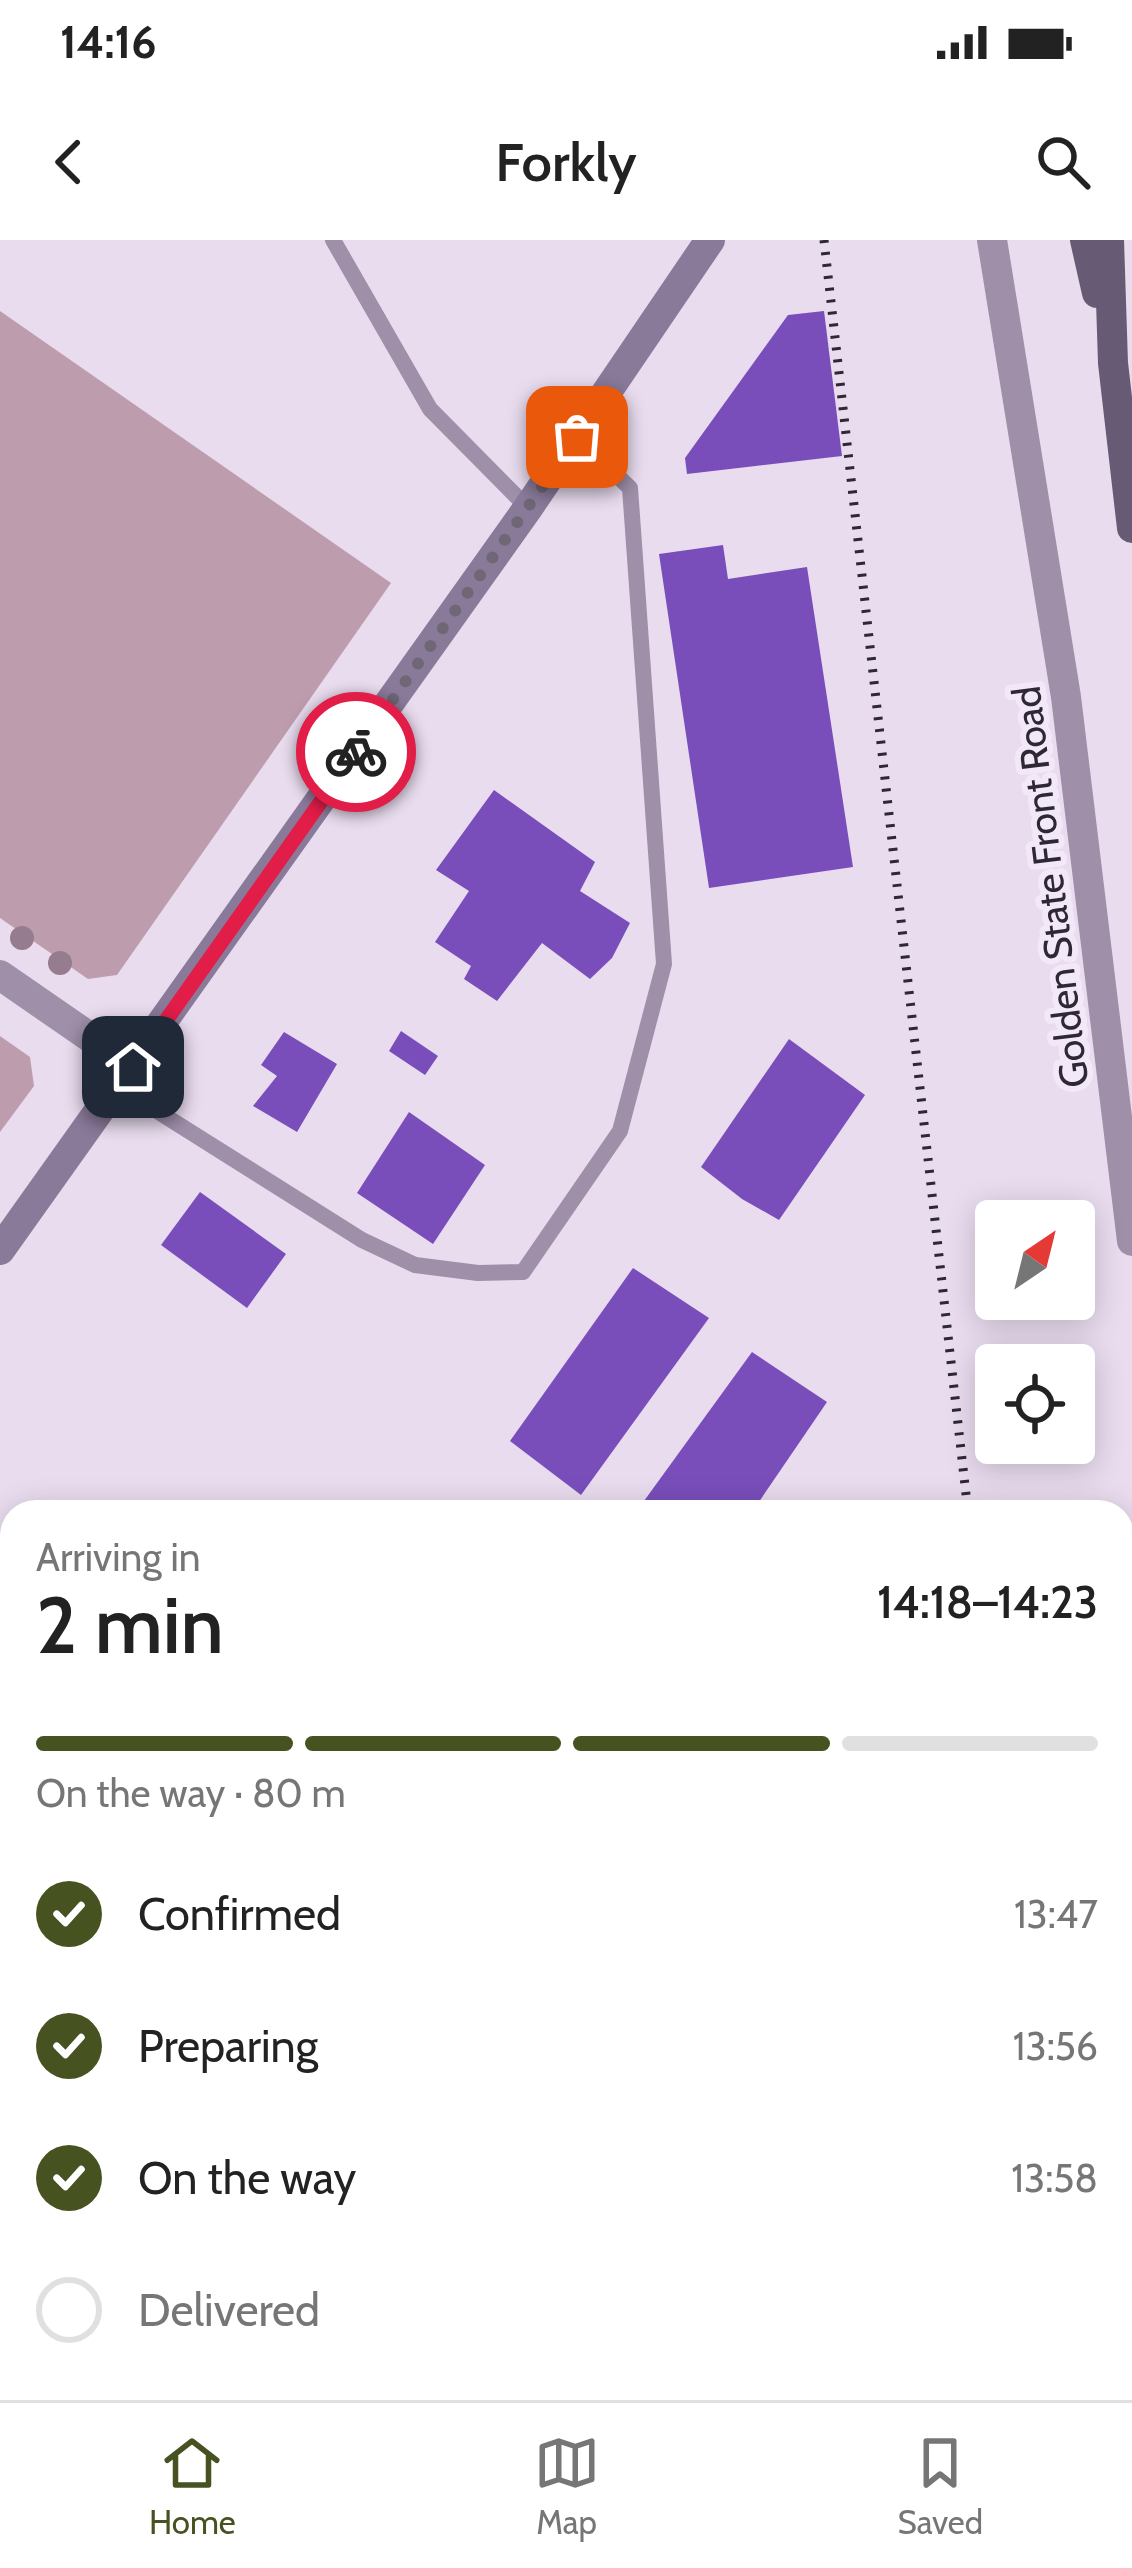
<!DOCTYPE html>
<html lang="en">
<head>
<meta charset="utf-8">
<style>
  body { margin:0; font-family:Cabin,sans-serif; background:#f2f2f2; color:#222; height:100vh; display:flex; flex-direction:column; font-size:45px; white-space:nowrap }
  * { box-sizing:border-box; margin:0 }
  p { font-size:39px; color:#767676 }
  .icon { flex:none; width:66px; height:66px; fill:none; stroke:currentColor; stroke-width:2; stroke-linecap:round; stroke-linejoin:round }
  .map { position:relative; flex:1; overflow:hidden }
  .details { position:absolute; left:0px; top:1260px; width:1134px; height:900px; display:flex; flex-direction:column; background:#fff; border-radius:36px 36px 0 0; box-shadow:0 6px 30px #0003 }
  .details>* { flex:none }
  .needle { width:78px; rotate:35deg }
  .controls { position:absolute; left:975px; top:960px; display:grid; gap:24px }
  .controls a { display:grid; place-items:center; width:120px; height:120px; border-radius:12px; background:#fff; box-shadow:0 6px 30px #0003; font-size:60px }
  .pin { position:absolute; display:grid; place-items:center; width:102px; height:102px; color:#fff; margin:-51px; border-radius:24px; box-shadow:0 6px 18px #0006 }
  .courier { position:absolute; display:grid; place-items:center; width:120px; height:120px; margin:-60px; border:9px solid #e11d48; border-radius:50%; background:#fff; color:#222; box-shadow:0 3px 15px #0007 }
  .overview em { font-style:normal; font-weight:600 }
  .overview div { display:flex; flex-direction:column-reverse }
  .overview { display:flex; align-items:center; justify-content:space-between; height:204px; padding:0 36px }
  h1 { font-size:78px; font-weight:600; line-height:90px }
  .bar { display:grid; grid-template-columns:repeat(4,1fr); gap:18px 12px; align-content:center; height:144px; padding:0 36px }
  .bar i { height:15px; border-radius:9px; background:#e0e0e0 }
  .bar .active { background:#475221 }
  .bar p { grid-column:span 4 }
  ol { padding:0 36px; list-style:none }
  li { display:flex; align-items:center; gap:36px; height:132px }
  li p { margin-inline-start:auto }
  li .icon { padding:12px; border-radius:50%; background:#475221; color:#fff; stroke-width:4 }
  li:last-child { color:#767676 }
  li i { width:66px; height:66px; border:6px solid #e0e0e0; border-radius:50% }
  .status { display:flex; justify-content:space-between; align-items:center; height:84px; padding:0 60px; background:#fff; direction:ltr }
  .status svg { height:33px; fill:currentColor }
  header { display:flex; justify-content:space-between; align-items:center; height:156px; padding:0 36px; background:#fff; font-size:54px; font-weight:600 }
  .menu { display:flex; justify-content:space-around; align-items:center; height:168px; border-top:3px solid #e0e0e0; background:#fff; font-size:33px; color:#767676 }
  .menu a { display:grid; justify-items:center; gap:6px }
  .menu .active { color:#475221 }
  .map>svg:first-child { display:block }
  .green { fill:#bd9dad }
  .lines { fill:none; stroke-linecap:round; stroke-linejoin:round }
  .stream { stroke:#a1aa7d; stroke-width:10 }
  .building { fill:#794ebb }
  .lane { stroke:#9f8fa9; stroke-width:16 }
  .street { stroke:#9f8fa9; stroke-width:30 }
  .secondary { stroke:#8a7a9a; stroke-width:30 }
  .primary { stroke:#675a75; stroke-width:30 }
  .rail { stroke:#2e2834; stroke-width:9; stroke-dasharray:3 9; stroke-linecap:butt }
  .tree { fill:#957c8e }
  .done { stroke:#6f6775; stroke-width:12; stroke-dasharray:0 21.6 }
  .route { stroke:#e11d48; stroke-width:15 }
  .labels { text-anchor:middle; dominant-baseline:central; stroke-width:12; stroke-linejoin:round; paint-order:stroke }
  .street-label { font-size:39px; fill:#2e2834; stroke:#f3e8f8 }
</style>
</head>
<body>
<div class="status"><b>14:16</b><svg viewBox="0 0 49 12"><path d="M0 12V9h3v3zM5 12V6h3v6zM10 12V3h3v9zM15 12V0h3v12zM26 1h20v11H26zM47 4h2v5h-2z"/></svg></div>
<header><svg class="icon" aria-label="back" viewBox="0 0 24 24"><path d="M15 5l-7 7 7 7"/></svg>Forkly<svg class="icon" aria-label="search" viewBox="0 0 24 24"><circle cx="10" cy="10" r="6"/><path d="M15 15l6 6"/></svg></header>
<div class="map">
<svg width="1132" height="2160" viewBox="0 0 1132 2160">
  <rect width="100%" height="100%" fill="#e9dcef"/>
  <g class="green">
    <path d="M0 71 391 343 117 735 88 739 0 678Z"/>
    <path d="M0 796 30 817 34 846 0 892Z"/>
  </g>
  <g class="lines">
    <g class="stream">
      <path d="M0 1510 12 1518"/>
      <path d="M918 2148 935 2160"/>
    </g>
  </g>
  <g class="building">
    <path d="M824 71 842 216 687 234 685 218 788 75Z"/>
    <path d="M723 305 728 339 807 327 853 627 709 648 659 314Z"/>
    <path d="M494 550 595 622 580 651 630 683 612 718 590 739 542 703 497 761 464 739 471 726 435 702 469 651 436 630Z"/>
    <path d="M401 791 438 816 425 835 389 811Z"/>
    <path d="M284 792 337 824 297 892 253 866 277 836 261 825Z"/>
    <path d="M789 799 865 855 779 980 742 959 701 927Z"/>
    <path d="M409 872 485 925 433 1004 357 953Z"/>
    <path d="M200 952 286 1014 247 1068 161 1005Z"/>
    <path d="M633 1028 709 1078 581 1255 510 1201Z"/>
    <path d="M752 1112 827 1162 752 1272H636Z"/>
    <path d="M12 2116V2148H100L92 2160H0V2133Z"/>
  </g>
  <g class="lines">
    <g class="lane">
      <path d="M333 0 430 169 528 268"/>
      <path d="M119 847 362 1000 415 1025 478 1033 523 1032 620 891 664 724 630 248 577 197"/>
    </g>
    <g class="street">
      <path d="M992 0 1066 457 1132 1001"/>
      <path d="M0 735 133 827"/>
      <path d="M262 2160 271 2148"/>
    </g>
    <g class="secondary">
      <path d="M0 1010 528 268 710 0"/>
      <path d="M0 1603 12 1611"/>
      <path d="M772 2148 790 2160"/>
    </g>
    <g class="primary">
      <path d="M1085 0 1097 53"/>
      <path d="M1109 0 1113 123 1132 288"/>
    </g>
    <g class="rail">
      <path d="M824 0 968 1272"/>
      <path d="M1077 2148 1080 2160"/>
    </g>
  </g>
  <g class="tree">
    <circle cx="22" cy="698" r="12"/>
    <circle cx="60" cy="723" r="12"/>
  </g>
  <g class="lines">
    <path class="done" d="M356 512 577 197"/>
    <path class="route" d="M133 827 356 512"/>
  </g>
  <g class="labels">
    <g class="street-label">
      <text transform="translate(1050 647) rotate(-97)">Golden State Front Road</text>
    </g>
  </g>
</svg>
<div class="controls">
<a><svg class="needle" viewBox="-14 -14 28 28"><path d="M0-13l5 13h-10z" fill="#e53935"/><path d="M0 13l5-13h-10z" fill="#767676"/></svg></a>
<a><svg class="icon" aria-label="locate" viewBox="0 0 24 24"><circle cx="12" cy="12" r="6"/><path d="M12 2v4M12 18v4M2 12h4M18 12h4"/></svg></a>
</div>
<div class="pin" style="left:577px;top:197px;background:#ea580c"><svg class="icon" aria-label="bag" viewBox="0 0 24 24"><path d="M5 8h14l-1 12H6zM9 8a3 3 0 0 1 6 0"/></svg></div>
<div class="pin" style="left:133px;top:827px;background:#1f2937"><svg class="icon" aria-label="home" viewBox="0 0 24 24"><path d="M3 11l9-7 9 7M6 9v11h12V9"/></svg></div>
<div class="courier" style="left:356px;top:512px"><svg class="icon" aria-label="bike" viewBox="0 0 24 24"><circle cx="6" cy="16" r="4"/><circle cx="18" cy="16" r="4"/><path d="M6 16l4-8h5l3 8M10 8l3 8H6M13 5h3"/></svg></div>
<section class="details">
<div class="overview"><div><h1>2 min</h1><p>Arriving in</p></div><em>14:18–14:23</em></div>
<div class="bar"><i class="active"></i><i class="active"></i><i class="active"></i><i></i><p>On the way · 80 m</p></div>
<ol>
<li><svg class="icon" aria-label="check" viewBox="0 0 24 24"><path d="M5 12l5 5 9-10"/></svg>Confirmed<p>13:47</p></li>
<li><svg class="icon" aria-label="check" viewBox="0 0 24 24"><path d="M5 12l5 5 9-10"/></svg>Preparing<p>13:56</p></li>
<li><svg class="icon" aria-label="check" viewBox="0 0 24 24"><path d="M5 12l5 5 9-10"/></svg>On the way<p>13:58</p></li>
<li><i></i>Delivered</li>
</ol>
</section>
</div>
<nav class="menu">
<a class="active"><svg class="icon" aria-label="home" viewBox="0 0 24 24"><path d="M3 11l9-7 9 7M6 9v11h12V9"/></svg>Home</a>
<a><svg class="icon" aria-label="map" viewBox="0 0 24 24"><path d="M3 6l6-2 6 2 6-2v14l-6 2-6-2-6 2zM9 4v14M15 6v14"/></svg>Map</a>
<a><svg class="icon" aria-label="saved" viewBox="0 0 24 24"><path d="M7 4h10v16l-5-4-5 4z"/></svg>Saved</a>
</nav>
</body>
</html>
